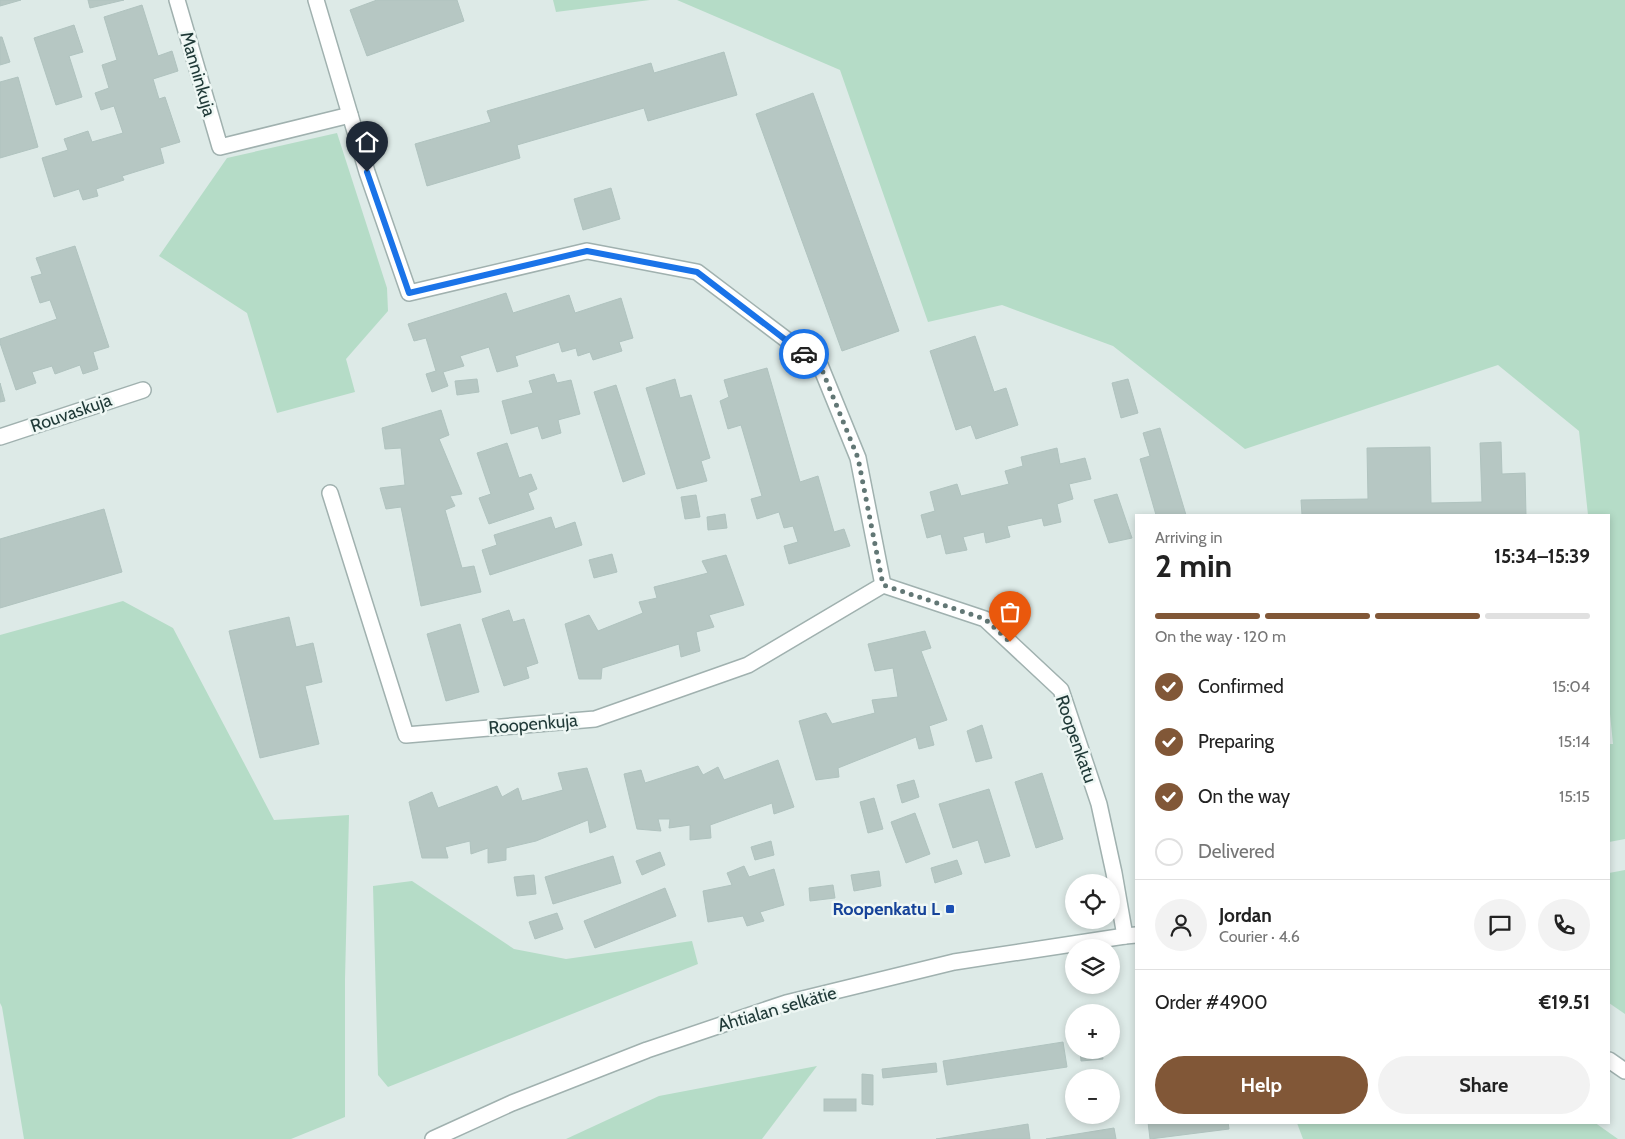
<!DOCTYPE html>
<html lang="en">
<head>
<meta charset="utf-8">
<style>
  body { margin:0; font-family:Cabin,sans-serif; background:#f2f2f2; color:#222; height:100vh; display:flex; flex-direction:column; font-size:19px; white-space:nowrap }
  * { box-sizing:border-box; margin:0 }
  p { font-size:16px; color:#767676 }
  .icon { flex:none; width:28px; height:28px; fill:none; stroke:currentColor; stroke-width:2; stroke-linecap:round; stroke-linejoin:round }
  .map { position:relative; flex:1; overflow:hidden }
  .panel { position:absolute; left:1135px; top:514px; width:475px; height:610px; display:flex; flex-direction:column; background:#fff; border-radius:0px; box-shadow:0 2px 8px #0003 }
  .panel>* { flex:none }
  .fabs { position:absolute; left:1065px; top:874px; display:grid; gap:10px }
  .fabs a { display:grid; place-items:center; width:55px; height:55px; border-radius:50%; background:#fff; box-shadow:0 2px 8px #0003; font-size:25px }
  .pin { position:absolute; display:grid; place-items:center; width:42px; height:42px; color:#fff; margin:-51px -21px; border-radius:50% 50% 50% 0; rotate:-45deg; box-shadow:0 0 5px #0007 }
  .pin .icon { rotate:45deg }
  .courier { position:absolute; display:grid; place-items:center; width:50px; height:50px; margin:-25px; border:4px solid #1a73e8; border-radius:50%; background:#fff; color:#222; box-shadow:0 1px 6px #0007 }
  .summary em { font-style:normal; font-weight:700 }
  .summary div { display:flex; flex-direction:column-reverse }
  .summary { display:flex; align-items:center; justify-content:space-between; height:85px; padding:0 20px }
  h1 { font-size:32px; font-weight:700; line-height:38px }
  .bar { display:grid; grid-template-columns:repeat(4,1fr); gap:8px 5px; align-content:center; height:60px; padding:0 20px }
  .bar i { height:6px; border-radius:4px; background:#e0e0e0 }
  .bar .on { background:#815737 }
  .bar p { grid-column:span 4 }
  .line { display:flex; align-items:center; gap:12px; padding:0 20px; border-top:1px solid #e0e0e0 }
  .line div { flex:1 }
  .round { display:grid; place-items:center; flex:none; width:52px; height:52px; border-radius:26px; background:#f2f2f2 }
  ol { padding:0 20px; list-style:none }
  li { display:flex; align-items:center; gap:15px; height:55px }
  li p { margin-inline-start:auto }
  li .icon { padding:5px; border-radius:50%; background:#815737; color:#fff; stroke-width:4 }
  li:last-child { color:#767676 }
  li i { width:28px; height:28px; border:2px solid #e0e0e0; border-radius:50% }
  .primary-button { display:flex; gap:10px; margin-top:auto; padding:10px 20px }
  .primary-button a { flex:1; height:58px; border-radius:30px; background:#815737; color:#fff; font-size:20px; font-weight:700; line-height:58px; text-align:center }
  .primary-button a+a { background:#f2f2f2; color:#222 }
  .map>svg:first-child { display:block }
  .green { fill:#b5dcc7 }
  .building { fill:#b6c7c3; stroke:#b0c3bf }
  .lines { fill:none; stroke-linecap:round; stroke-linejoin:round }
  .minor-casing { stroke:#a0b1af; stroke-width:18 }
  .minor { stroke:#fff; stroke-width:15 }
  .done { stroke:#627775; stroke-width:5; stroke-dasharray:0 9 }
  .route { stroke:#1a73e8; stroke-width:6 }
  .transit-dot { fill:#1a4fb4; stroke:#eef7f4; stroke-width:2 }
  .labels { text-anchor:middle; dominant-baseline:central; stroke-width:5; stroke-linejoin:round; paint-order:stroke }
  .street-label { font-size:18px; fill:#1f3937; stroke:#eef7f4 }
  .transit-label { font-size:18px; font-weight:bold; fill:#164399; stroke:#eef7f4; text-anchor:end }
</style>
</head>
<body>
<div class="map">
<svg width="1625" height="1139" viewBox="0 0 1625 1139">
  <rect width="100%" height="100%" fill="#ddeae7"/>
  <g class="green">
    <path d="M553 0H650L556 12Z"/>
    <path d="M677 0H1625V839L1609 842V744H1613L1609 704V515H1588L1579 431 1498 365 1245 449 1113 346 1002 305 928 322 840 70Z"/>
    <path d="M337 133 387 288 388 311 346 359 355 392 277 413 247 313 159 256 227 158Z"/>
    <path d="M123 601 173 628 274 820 349 815 345 979V1117L291 1139H24L2 1007 0 1003V635Z"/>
    <path d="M1625 870V1014L1609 1003V873Z"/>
    <path d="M412 881 514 949 566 959 692 941 698 964 388 1087 378 1075 373 886Z"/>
    <path d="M817 1066 762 1139H566L659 1096Z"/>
    <path d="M1594 1122 1618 1139H1303L1297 1123Z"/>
  </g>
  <g class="building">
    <path d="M0 0H21L0 6Z"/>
    <path d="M88 0H124L90 8Z"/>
    <path d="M377 0H457L464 21 367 56 350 10Z"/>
    <path d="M142 5 158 56 172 51 178 71 153 79 159 99 165 97 180 142 160 148 164 163 122 176 124 180 96 189 98 196 83 200 79 189 54 197 42 158 68 150 64 139 88 131 92 142 123 133 114 106 101 110 95 93 109 88 102 65 117 60 104 17Z"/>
    <path d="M74 25 83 52 69 56 82 97 56 105 34 38Z"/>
    <path d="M0 37H2L10 62 0 65Z"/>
    <path d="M724 52 737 95 648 121 644 108 517 145 520 158 427 186 415 144 491 122 487 111 651 63 654 73Z"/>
    <path d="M18 77 38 147 0 158V82Z"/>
    <path d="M813 93 899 331 842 351 756 114Z"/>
    <path d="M611 188 620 219 583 230 574 199Z"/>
    <path d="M75 246 109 347 93 352 98 369 83 374 80 365 55 374 52 366 32 372 36 383 16 390 0 343V339L57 319 50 300 40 303 31 277 42 274 36 258Z"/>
    <path d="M506 293 513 313 569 295 575 313 621 298 633 338 619 342 622 351 593 360 590 352 578 356 576 348 562 352 559 342 515 356 518 366 497 372 489 347 460 356 464 366 443 372 448 386 432 392 426 374 436 371 426 338 414 341 408 324Z"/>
    <path d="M975 336 994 392 1006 388 1018 425 976 439 971 425 956 430 930 351Z"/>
    <path d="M767 368 800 482 818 476 834 532 844 529 850 546 789 564 784 546 798 542 793 526 784 528 779 512 757 519 751 499 762 496 741 425 728 429 720 401 729 397 724 380Z"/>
    <path d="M554 374 557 383 571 380 580 414 558 420 561 433 542 439 538 426 511 434 502 401 533 393 529 381Z"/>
    <path d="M477 379 479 392 457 395 455 381Z"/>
    <path d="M675 379 680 398 691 395 710 458 701 461 707 481 677 489 646 388Z"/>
    <path d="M1128 379 1138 413 1121 418 1112 383Z"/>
    <path d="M0 383 5 401 0 402Z"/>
    <path d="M616 385 645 474 623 482 594 392Z"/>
    <path d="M441 410 449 435 439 439 462 494 450 496 455 506 445 510 462 568 474 566 481 592 421 606 401 507 386 509 380 488 405 485 401 448 385 449 382 428Z"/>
    <path d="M1160 428 1186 515H1156L1140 459 1150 456 1143 433Z"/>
    <path d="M1501 442 1502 474 1525 473 1526 515H1302L1301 500 1368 499 1367 448 1430 447 1431 503 1482 502 1480 443Z"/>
    <path d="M507 443 519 478 531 474 537 489 528 493 534 509 489 524 479 498 491 494 477 453Z"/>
    <path d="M1057 448 1060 464 1085 458 1091 479 1069 484 1073 499 1057 504 1061 522 1044 526 1042 518 1007 526 1010 537 986 543 984 532 963 537 967 550 946 554 941 534 927 538 921 515 935 511 930 492 957 484 961 496 1009 484 1005 471 1023 466 1021 457Z"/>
    <path d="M1117 494 1132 538 1109 543 1094 500Z"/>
    <path d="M696 495 700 517 685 519 681 497Z"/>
    <path d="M104 509 122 572 0 608V539Z"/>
    <path d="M725 514 727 528 708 530 707 517Z"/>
    <path d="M551 517 555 529 575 522 582 545 490 575 482 550 497 545 494 535Z"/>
    <path d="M612 554 617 572 594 578 589 560Z"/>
    <path d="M726 555 744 605 709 615 714 627 696 632 700 651 681 657 679 644 602 668 601 679H579L565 624 589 615 598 631 643 613 639 602 657 598 654 587 708 573 702 561Z"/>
    <path d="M509 610 513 622 524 619 538 663 526 667 529 678 504 686 482 619Z"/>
    <path d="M289 617 296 647 313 643 322 682 305 686 319 744 260 758 229 631Z"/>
    <path d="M460 624 479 692 446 701 427 634Z"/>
    <path d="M925 631 931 648 921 651 947 720 929 726 934 745 919 749 916 737 838 768 839 777 816 780 799 721 826 713 832 724 875 713 872 700 898 697 893 668 875 671 868 644Z"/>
    <path d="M982 725 992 758 976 762 967 731Z"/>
    <path d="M778 760 794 807 774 814 772 803 710 825 711 838 690 840V825L669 828 670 819H658L661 831 637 829 624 774 641 770 645 783 698 766 703 775 718 767 724 780Z"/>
    <path d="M587 768 606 827 590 833 588 820 536 841 506 848V860L488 863V848L471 854 470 841 445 847 448 858H422L409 802 432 792 438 808 497 786 502 797 518 788 522 801 563 790 558 773Z"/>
    <path d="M1042 773 1063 839 1036 848 1015 782Z"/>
    <path d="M914 780 919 797 902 803 897 785Z"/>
    <path d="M989 789 1010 856 985 863 978 840 953 848 939 804Z"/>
    <path d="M874 798 883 829 868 833 860 802Z"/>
    <path d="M915 813 930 854 906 863 891 822Z"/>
    <path d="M771 841 774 855 755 860 751 847Z"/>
    <path d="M660 852 665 865 642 875 636 861Z"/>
    <path d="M613 856 621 883 553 904 545 877Z"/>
    <path d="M957 860 962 874 935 883 931 868Z"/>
    <path d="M744 866 749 877 774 869 784 905 760 912 764 921 747 926 743 916 708 922 703 891 732 885 727 873Z"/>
    <path d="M879 871 881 886 854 891 851 875Z"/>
    <path d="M534 875 536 894 517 896 514 877Z"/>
    <path d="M833 885 835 898 810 901 809 888Z"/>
    <path d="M665 888 676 916 595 948 584 921Z"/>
    <path d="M557 913 563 929 535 939 529 922Z"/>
    <path d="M1063 1042 1067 1067 947 1085 943 1061Z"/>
    <path d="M1080 1050H1102L1103 1059 1081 1061Z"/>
    <path d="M936 1063 937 1072 883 1078 882 1069Z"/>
    <path d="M862 1074 873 1075V1105L862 1104Z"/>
    <rect x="824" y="1099" width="32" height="12"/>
    <path d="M1148 1122H1228L1229 1129 1150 1139Z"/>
    <path d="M1028 1124 1030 1139H936Z"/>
    <path d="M1114 1128 1116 1139H1046Z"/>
  </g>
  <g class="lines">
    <g class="minor-casing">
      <g id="minor">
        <path d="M177 0 220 147 350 115"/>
        <path d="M316 0 367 172 409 293 587 251 697 272 820 365 858 458 883 585"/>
        <path d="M0 437 143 390"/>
        <path d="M330 493 406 735 595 719 748 665 883 585"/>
        <path d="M883 585 985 619 1061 690 1099 804 1114 873 1125 936"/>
        <path d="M1609 1060 1625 1071"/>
        <path d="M433 1139 512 1103 647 1050 786 1003 954 962 1125 936 1136 935"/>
      </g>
    </g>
    <use href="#minor" class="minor"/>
  </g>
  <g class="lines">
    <path class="done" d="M804 354 820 365 858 458 883 585 985 619 1010 642"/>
    <path class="route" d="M367 172 409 293 587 251 697 272 804 354"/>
  </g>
  <rect class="transit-dot" x="945" y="904" width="10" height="10" rx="2.5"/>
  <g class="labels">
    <g class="street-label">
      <text transform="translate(198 74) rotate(74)">Manninkuja</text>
      <text transform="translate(71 413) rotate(-19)">Rouvaskuja</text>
      <text transform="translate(533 724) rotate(-5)">Roopenkuja</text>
      <text transform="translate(1076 739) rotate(71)">Roopenkatu</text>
      <text transform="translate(777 1009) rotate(-16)">Ahtialan selkätie</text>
    </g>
    <g class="transit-label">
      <text x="940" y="909">Roopenkatu L</text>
    </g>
  </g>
</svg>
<div class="fabs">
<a><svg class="icon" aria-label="locate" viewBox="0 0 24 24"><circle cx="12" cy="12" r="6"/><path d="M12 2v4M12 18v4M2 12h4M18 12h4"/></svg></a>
<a><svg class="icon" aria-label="layers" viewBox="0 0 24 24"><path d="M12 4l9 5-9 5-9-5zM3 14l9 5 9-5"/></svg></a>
<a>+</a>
<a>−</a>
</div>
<div class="pin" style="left:1010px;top:642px;background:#ea580c"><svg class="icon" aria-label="bag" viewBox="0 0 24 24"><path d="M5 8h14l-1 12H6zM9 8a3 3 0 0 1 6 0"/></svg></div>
<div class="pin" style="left:367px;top:172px;background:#1f2937"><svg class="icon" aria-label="home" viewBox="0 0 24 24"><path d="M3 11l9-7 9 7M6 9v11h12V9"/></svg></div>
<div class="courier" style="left:804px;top:354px"><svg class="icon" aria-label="car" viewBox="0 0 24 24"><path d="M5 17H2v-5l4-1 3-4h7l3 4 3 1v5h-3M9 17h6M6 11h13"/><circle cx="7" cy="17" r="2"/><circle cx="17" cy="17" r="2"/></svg></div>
<section class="panel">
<div class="summary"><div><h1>2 min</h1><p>Arriving in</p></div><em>15:34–15:39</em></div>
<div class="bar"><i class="on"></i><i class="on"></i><i class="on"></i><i></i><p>On the way · 120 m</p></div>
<ol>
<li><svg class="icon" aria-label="check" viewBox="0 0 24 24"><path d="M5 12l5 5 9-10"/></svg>Confirmed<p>15:04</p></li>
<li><svg class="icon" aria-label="check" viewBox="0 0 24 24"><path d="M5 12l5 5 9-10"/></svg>Preparing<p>15:14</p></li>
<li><svg class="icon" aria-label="check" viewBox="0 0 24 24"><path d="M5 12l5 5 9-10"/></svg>On the way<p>15:15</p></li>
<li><i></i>Delivered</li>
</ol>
<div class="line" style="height:90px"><a class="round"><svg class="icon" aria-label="person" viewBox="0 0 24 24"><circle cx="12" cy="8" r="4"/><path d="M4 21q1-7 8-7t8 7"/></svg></a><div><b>Jordan</b><p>Courier · 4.6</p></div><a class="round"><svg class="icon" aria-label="chat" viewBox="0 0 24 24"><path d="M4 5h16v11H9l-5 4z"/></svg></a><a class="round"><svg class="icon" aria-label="phone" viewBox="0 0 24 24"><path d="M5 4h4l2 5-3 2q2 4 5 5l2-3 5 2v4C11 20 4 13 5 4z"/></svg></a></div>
<div class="line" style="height:65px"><div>Order #4900</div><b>€19.51</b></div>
<div class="primary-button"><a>Help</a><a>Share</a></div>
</section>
</div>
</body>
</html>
